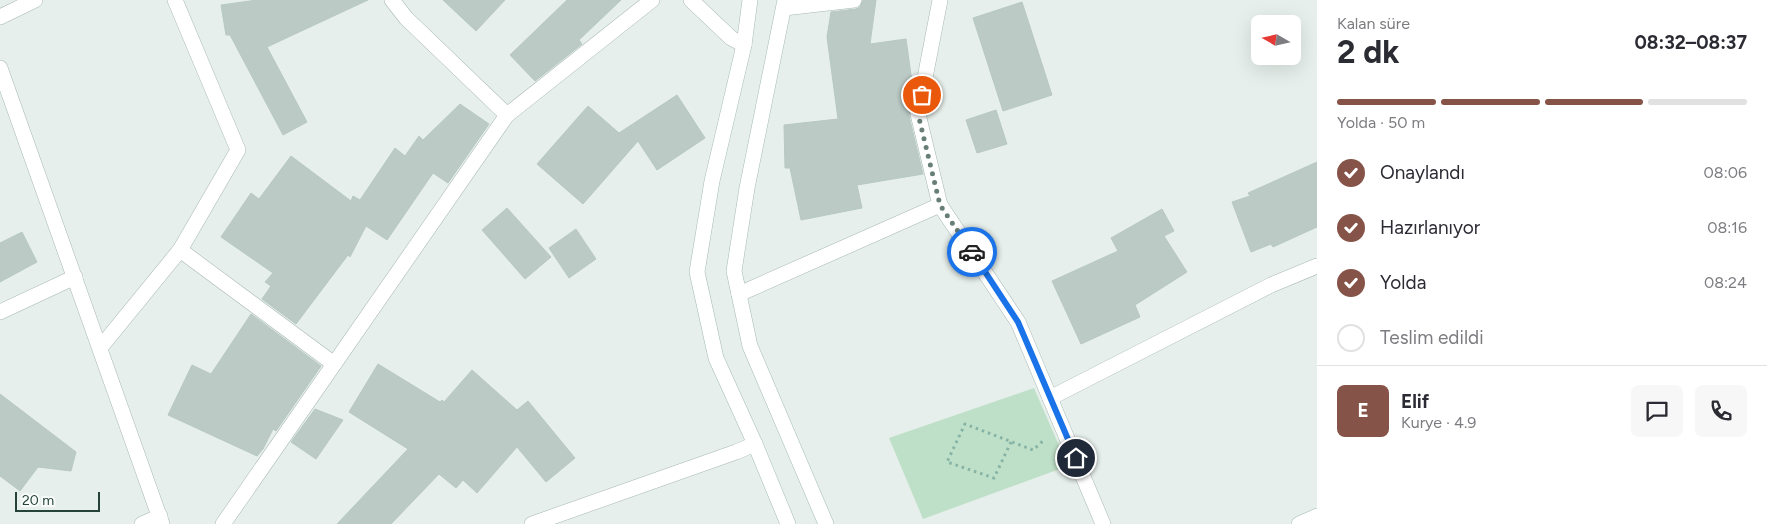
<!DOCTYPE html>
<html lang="tr">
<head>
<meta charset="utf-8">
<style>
  body { margin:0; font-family:Figtree,sans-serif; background:#f7f7f7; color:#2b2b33; height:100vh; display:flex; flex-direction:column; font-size:19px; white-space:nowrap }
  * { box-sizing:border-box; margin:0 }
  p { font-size:16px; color:#7c7c81 }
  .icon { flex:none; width:28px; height:28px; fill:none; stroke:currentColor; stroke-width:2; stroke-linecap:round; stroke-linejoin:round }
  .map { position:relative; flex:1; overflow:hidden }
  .panel { display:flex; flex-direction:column; background:#fff; width:450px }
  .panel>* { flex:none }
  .needle { width:32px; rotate:279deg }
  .controls { position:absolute; left:1251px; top:15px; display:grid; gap:10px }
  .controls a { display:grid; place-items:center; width:50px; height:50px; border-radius:8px; background:#fff; box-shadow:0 5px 20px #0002; font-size:25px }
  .scale { position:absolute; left:15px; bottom:12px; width:85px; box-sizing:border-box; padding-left:5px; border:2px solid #24423a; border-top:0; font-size:14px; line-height:18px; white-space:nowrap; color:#24423a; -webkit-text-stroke:4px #f7fbf9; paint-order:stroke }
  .pin { position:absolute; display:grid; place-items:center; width:42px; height:42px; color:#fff; margin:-21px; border:2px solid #fff; border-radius:50%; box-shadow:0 1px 5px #0007 }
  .courier { position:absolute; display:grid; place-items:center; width:50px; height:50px; margin:-25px; border:4px solid #1a73e8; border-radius:50%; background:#fff; color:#222; box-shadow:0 1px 6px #0007 }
  .overview em { font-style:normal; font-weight:700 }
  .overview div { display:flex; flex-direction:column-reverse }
  .overview { display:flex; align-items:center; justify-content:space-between; height:85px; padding:0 20px }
  h1 { font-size:32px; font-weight:700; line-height:38px }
  .bar { display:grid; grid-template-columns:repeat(4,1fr); gap:8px 5px; align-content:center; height:60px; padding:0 20px }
  .bar i { height:6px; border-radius:4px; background:#e1e1e2 }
  .bar .active { background:#855347 }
  .bar p { grid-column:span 4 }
  .line { display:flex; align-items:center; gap:12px; padding:0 20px; border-top:1px solid #e1e1e2 }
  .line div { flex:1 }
  .round { display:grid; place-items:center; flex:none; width:52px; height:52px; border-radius:8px; background:#f7f7f7 }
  ol { padding:0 20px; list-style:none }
  li { display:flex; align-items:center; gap:15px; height:55px }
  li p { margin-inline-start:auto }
  li .icon { padding:5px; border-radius:50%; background:#855347; color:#fff; stroke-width:4 }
  li:last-child { color:#7c7c81 }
  li i { width:28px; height:28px; border:2px solid #e1e1e2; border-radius:50% }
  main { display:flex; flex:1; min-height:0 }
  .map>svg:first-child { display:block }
  .green { fill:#bfe0c8 }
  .building { fill:#bbcac4; stroke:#b8c9c2 }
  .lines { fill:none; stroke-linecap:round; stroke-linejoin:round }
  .street-casing { stroke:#a8b8b2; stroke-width:16 }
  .secondary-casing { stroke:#a4bbb3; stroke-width:16 }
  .path { stroke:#86b3a5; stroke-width:3; stroke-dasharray:2.5 4; stroke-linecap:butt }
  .street { stroke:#fff; stroke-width:15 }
  .secondary { stroke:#fff; stroke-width:15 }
  .done { stroke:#687f78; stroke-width:5; stroke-dasharray:0 9 }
  .route { stroke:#1a73e8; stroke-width:6 }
</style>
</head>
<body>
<main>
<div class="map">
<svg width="1317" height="524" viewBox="0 0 1317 524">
  <rect width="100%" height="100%" fill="#e6efeb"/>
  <path class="green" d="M1034 388 1068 466 923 519 889 438Z"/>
  <g class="building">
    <path d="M257 0H368L267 47 307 122 283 135 230 35H226L221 5Z"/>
    <path d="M443 0H505L476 31Z"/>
    <path d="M567 0H621L579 40 582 44 535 81 510 55Z"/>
    <path d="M863 0H876L870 44 906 39 913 89 909 116 923 174 857 185 862 208 801 220 790 168H785L784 125 838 119 827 37 831 12 856 9 860 7Z"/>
    <path d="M1022 2 1052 95 1003 111 973 18Z"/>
    <path d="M677 95 705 138 657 170 638 141 583 204 537 164 588 106 619 133Z"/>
    <path d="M460 104 489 124 448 183 433 173 387 240 366 226 350 257 348 255 296 324 262 299 271 286 265 282 273 273 221 237 251 193 259 199 291 156 351 201 353 196 360 200 395 148 405 156 419 136 423 140Z"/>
    <path d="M996 110 1007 144 977 153 966 120Z"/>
    <path d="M1317 162V227L1273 247 1271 244 1251 252 1232 202 1250 196 1248 193Z"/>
    <path d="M507 208 551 257 525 279 482 230Z"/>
    <path d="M1162 209 1174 231 1164 236 1187 272 1135 305 1140 317 1081 344 1052 281 1118 251 1111 238Z"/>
    <path d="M576 229 596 259 569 278 549 248Z"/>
    <path d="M22 232 37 262 0 282V243Z"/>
    <path d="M251 314 321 366 276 431 273 429 263 449 257 456 168 415 192 365 211 374Z"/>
    <path d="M378 364 440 402 442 400 444 402 472 370 517 410 528 401 575 458 546 482 517 447 477 493 463 480 456 488 439 474 391 524H337L408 449 349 412Z"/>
    <path d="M0 394 76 452 71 471 38 467 20 491 0 476Z"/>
    <path d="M315 409 343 420 316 459 291 442Z"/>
  </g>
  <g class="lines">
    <g class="street-casing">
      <g id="street">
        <path d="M392 0 406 18 507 115"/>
        <path d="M691 0 731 38 744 45"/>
        <path d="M940 0 918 114 940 205 1018 322 1103 524"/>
        <path d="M784 8 854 0"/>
        <path d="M0 17 35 0"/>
        <path d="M0 68 162 524"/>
        <path d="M180 250 334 364"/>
        <path d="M739 294 940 205"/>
        <path d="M0 312 75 277"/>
        <path d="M100 348 180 250 238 150 175 0"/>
        <path d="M1050 398 1271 285 1317 266"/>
        <path d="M142 524 160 516"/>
        <path d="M223 524 507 115 652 0"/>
        <path d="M532 524 736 452 755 444"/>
      </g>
    </g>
    <g class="secondary-casing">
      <g id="secondary">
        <path d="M750 0 744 45 712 181 697 272 716 358 755 444 788 524"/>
        <path d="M785 0 747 188 734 271 750 346 826 524"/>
        <path d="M1299 524 1317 516"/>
      </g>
    </g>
    <path class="path" d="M1011 442 994 478 947 462 965 424 1033 450 1044 440"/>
    <use href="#street" class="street"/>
    <use href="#secondary" class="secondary"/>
  </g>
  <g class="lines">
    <path class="done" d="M922 95 918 114 940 205 972 252"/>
    <path class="route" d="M972 252 1018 322 1076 458"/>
  </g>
</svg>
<div class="controls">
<a><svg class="needle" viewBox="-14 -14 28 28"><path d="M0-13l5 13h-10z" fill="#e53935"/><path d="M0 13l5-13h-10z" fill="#7c7c81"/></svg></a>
</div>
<div class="scale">20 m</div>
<div class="pin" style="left:922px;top:95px;background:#ea580c"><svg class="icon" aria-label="bag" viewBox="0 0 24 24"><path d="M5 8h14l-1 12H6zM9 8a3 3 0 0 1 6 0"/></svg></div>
<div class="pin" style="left:1076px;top:458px;background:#1f2937"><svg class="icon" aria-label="home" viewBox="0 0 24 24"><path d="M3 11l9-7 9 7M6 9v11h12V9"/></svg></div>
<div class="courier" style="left:972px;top:252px"><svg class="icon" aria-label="car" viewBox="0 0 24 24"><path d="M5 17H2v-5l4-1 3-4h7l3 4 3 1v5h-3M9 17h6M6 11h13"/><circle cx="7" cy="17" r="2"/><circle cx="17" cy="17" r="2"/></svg></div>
</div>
<section class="panel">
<div class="overview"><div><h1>2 dk</h1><p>Kalan süre</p></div><em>08:32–08:37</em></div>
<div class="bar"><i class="active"></i><i class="active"></i><i class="active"></i><i></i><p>Yolda · 50 m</p></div>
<ol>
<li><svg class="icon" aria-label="check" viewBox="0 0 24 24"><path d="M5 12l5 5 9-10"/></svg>Onaylandı<p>08:06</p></li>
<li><svg class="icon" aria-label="check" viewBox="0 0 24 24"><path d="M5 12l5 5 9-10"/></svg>Hazırlanıyor<p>08:16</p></li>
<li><svg class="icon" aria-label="check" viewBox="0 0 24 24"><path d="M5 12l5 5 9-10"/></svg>Yolda<p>08:24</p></li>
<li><i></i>Teslim edildi</li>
</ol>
<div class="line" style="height:90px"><b class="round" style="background:#855347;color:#fff">E</b><div><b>Elif</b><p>Kurye · 4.9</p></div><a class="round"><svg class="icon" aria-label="chat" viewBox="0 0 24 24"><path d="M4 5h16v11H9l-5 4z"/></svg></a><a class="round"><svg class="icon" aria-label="phone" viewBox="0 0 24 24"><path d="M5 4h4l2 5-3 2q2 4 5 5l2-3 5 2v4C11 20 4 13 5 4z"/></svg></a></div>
</section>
</main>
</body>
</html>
